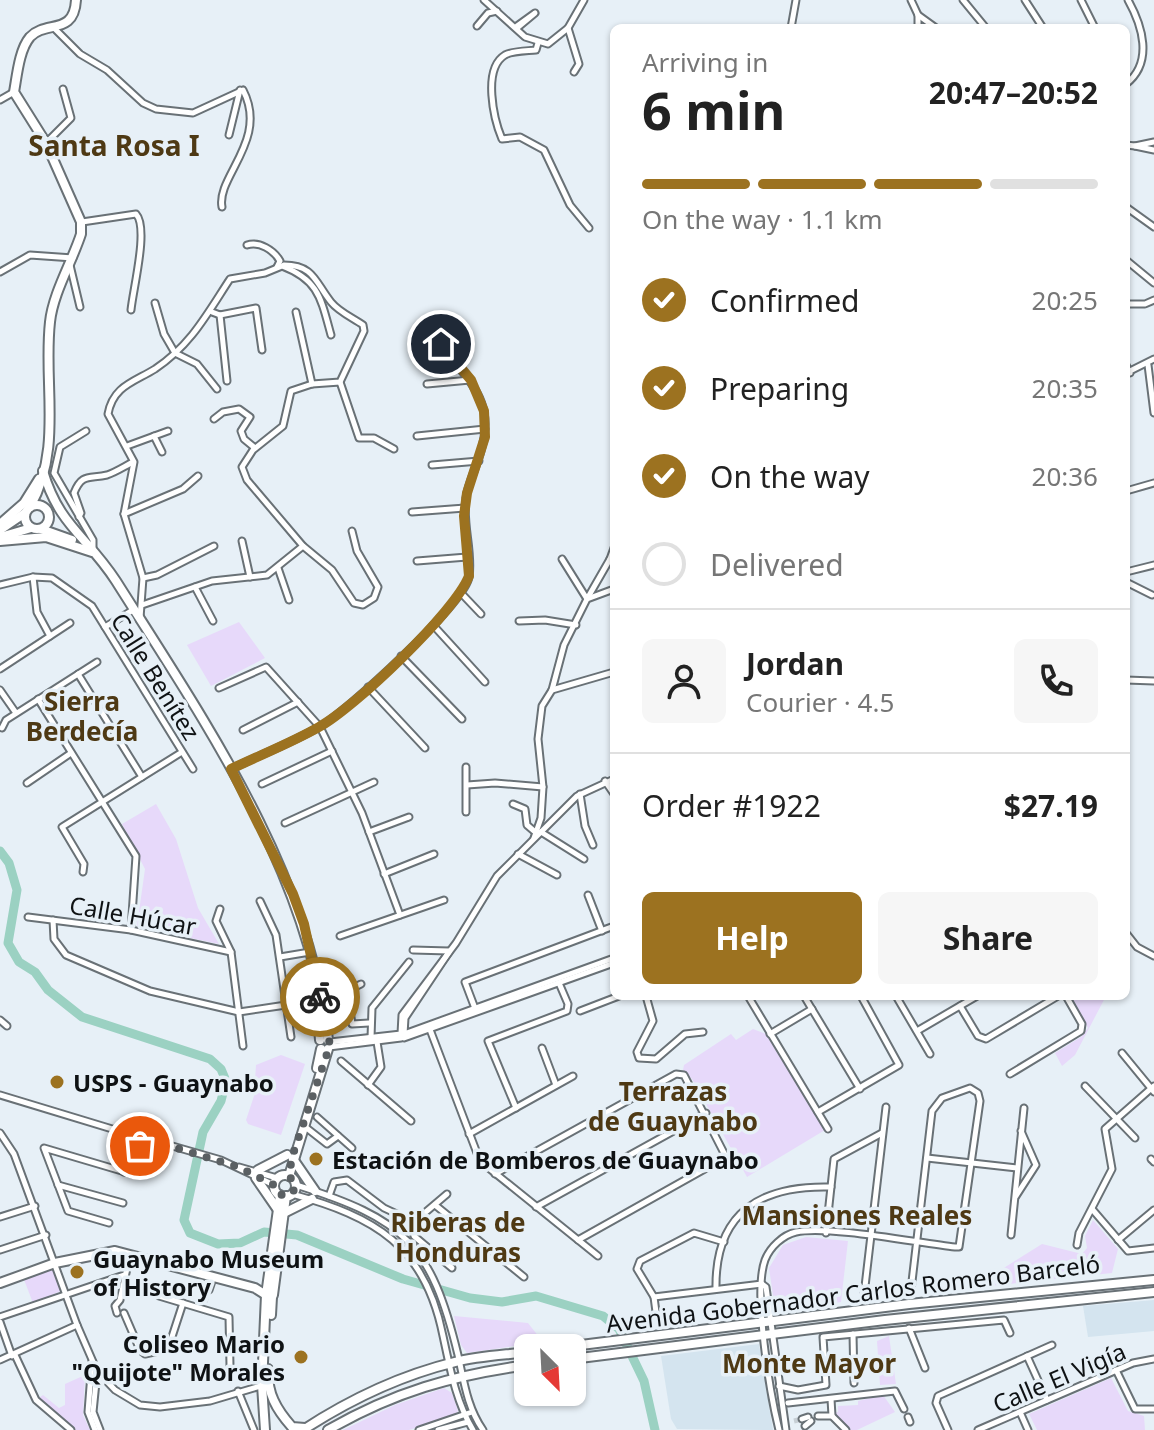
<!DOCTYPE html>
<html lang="en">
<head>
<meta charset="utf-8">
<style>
  body { margin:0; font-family:"Noto Sans",sans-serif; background:#f6f6f6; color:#222; height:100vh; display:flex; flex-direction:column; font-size:30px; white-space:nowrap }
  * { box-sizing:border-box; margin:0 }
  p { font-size:26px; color:#767676 }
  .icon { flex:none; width:44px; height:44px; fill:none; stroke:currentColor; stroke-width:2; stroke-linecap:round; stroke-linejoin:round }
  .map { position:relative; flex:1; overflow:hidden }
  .panel { position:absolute; left:610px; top:24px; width:520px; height:976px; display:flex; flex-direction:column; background:#fff; border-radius:12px; box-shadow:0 2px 6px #0004 }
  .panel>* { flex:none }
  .needle { width:52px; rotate:156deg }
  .buttons { position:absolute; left:514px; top:1334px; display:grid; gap:16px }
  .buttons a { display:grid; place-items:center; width:72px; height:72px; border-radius:12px; background:#fff; box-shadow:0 2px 6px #0004; font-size:40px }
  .pin { position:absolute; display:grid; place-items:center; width:68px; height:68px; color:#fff; margin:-34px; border:4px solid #fff; border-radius:50%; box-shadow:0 2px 8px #0007 }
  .courier { position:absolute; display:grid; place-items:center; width:80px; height:80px; margin:-40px; border:6px solid #9c7220; border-radius:50%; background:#fff; color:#222; box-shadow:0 2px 10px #0007 }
  .head em { font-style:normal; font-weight:700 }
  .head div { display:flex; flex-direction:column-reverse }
  .head { display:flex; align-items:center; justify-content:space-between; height:136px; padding:0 32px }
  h1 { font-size:52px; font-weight:700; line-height:60px }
  .bar { display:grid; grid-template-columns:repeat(4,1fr); gap:12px 8px; align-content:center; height:96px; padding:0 32px }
  .bar i { height:10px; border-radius:6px; background:#e0e0e0 }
  .bar .on { background:#9c7220 }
  .bar p { grid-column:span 4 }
  .line { display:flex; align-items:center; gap:20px; padding:0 32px; border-top:2px solid #e0e0e0 }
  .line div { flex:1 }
  .round { display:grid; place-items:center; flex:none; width:84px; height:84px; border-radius:12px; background:#f6f6f6 }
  ol { padding:0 32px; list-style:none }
  li { display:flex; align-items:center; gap:24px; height:88px }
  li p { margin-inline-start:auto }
  li .icon { padding:8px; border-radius:50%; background:#9c7220; color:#fff; stroke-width:4 }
  li:last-child { color:#767676 }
  li i { width:44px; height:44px; border:4px solid #e0e0e0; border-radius:50% }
  .cta { display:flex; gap:16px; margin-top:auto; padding:16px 32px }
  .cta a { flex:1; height:92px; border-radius:12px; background:#9c7220; color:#fff; font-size:32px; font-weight:700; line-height:92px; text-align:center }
  .cta a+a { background:#f6f6f6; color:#222 }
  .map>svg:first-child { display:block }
  .built { fill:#d4e4ef }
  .green { fill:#e7d9fa }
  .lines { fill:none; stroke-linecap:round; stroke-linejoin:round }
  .river { stroke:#9bd1c2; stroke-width:9 }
  .street-tunnel { stroke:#c7cfd5; stroke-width:5; stroke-dasharray:5 2.5; stroke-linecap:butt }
  .street-casing { stroke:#697176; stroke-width:9 }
  .secondary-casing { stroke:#697176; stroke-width:12 }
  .street { stroke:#fff; stroke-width:5 }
  .secondary { stroke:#fff; stroke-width:8 }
  .done { stroke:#5b6063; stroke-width:8; stroke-dasharray:0 14.4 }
  .route { stroke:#9c7220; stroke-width:10 }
  .poi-dot { fill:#9c7220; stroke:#e7f0f7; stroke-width:3 }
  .labels { text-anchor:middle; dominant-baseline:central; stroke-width:7; stroke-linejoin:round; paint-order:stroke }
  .street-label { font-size:24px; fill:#0f1214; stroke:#e7f0f7 }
  .poi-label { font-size:24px; font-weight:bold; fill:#0f1214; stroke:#e7f0f7; text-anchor:start }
  .neighbourhood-label { font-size:26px; font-weight:bold; fill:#4e3914; stroke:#e7f0f7 }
  .quarter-label { font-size:28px; font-weight:bold; fill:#4e3914; stroke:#e7f0f7 }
</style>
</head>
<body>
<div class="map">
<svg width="1154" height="1430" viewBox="0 0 1154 1430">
  <rect width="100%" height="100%" fill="#e7f0f7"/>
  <g class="built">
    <path d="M1154 1300V1331L1088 1337 1083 1306Z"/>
    <path d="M759 1344 773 1430 677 1429 671 1419 661 1356Z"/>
  </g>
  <g class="green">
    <path d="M239 622 265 658 211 686 187 645Z"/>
    <path d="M156 804 176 839 198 908 219 944 171 934V930L137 926 145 869 122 824Z"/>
    <path d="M1071 996H1106L1075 1055 1062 1066 1055 1053 1081 1037 1088 1028Z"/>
    <path d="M753 1029 766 1034 825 1130 747 1177 692 1079 683 1070 684 1065 731 1034 736 1040Z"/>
    <path d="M281 1055 305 1064 281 1135 248 1124 246 1120 254 1096 256 1065Z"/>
    <path d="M1093 1220 1118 1249 1112 1273 972 1288 1042 1244 1082 1254 1087 1248 1085 1236Z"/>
    <path d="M806 1237 848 1241 841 1302 788 1311 774 1302 769 1268 783 1245Z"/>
    <path d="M53 1268 61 1291 33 1303 23 1277Z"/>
    <path d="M454 1316 528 1323 543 1342 467 1353 461 1345Z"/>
    <path d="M889 1336 896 1384 880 1385 877 1341Z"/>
    <path d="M85 1375 83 1415 90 1430H76L39 1398 43 1395 59 1408 65 1405V1384Z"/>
    <path d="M1111 1378 1128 1411 1144 1416 1145 1430H1037L1029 1414Z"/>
    <path d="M444 1388 452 1393 458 1411 455 1415 409 1430H343L395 1405Z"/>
    <path d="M883 1395 895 1412 857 1430H850L834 1413 838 1412V1406L858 1405V1401Z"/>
  </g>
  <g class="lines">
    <path class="river" d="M0 851 9 863 17 890 8 943 19 962 35 972 48 990 82 1017 210 1059 221 1069 226 1081 221 1101 203 1132 184 1220 190 1233 218 1244 240 1243 264 1232 297 1235 403 1279 470 1298 502 1302 536 1296 603 1316 619 1329 644 1381 655 1430"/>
    <g class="street-tunnel">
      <path d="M205 1302 209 1290"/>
      <path d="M794 1421 802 1419"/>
    </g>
    <g class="street-casing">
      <g id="street">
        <path d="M484 0 525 37 548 44 568 28 584 0"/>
        <path d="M911 0 918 15V28"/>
        <path d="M963 0 986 28"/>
        <path d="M1025 0 1043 28"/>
        <path d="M1081 0 1095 28"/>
        <path d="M918 15 936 28"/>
        <path d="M477 26 488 13 497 11"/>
        <path d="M517 26 535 13 517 28"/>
        <path d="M54 28 80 54 107 70 143 103 156 109 193 113 243 90C269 140 216 177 222 207"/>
        <path d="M568 28 579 64 574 72"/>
        <path d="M791 28 796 0"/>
        <path d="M538 43 536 50C527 51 512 51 505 55 482 69 494 120 502 139L520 137 544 150 570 205 589 228"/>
        <path d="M1126 84C1154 62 1142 25 1128 0"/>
        <path d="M0 100 14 92"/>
        <path d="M229 135 240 90"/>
        <path d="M1154 142 1135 146 1154 150"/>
        <path d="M46 143 71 118 63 89"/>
        <path d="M1126 145 1135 146"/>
        <path d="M1126 207 1154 227"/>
        <path d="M82 222 136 214C149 228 133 289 131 310"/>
        <path d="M247 245C259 241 274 250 280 261L277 267"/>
        <path d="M1126 260 1154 283"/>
        <path d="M70 265 80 307"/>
        <path d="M284 265C314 265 315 282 331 302 339 312 353 318 363 325L364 331 340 382 312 384 291 391 283 426 253 450 242 467 247 480 303 546"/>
        <path d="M0 272 30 255 73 258"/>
        <path d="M155 303 164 334 175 353 197 364 217 389"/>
        <path d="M1126 304H1145L1154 300"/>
        <path d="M212 312 220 315 256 308 262 350"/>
        <path d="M296 312 312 384"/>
        <path d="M220 315 227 381"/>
        <path d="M1126 365 1130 373"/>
        <path d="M1148 365 1154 413"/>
        <path d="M1126 373 1154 359"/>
        <path d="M340 382 359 438H374L394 449"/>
        <path d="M427 384 470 380"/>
        <path d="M214 419 223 412 239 409 250 417 241 431 244 439 255 448"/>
        <path d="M86 431 60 447 54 473 93 540V549"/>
        <path d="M154 436 162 452"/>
        <path d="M417 436 485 429"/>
        <path d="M127 446 168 431"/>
        <path d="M432 465 479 461"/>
        <path d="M1126 491 1154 483"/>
        <path d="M412 512 465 508"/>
        <path d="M124 514 183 489 198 476"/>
        <path d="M79 517 81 513 74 493C82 473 89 479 107 475 116 472 125 466 133 462"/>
        <path d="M242 541 250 577"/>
        <path d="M562 559 587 599 610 559H614"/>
        <path d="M610 559 614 548"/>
        <path d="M417 561 467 557"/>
        <path d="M278 568 289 600"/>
        <path d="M1126 572 1154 565"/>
        <path d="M33 577 37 612 50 636"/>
        <path d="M143 578 157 575 214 546"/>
        <path d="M1126 582 1152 595"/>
        <path d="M0 585 33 577 52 578 92 606 193 769"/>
        <path d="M195 587 213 621"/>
        <path d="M461 593 481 614"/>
        <path d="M142 605 212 581 267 575 303 546 332 570 354 603 363 605 374 598 378 587 357 551 352 531"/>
        <path d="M140 618 143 578 124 514 134 462 108 414C113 386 134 382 155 369 191 345 207 314 230 279L265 273 282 266C319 280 321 299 331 335"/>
        <path d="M519 621 545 620 576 625"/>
        <path d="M433 625 485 682"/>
        <path d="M105 627 133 610"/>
        <path d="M401 656 462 719"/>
        <path d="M0 669 70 623"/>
        <path d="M78 674 142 777"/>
        <path d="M1126 680 1154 681"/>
        <path d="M368 687 425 748"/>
        <path d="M219 688 266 667 320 727 362 813 400 915"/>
        <path d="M0 690 16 713"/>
        <path d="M552 690 564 645 587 599 614 589"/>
        <path d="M38 699 136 856 131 930"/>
        <path d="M2 728 6 720 97 662"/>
        <path d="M243 730 298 702"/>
        <path d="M231 769C260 755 291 743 319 727 345 713 465 603 469 577 473 551 462 524 466 498 468 482 477 467 481 451 496 398 468 383 441 344"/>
        <path d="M605 781 614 794"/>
        <path d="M27 783 71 753"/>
        <path d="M262 784 332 751"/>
        <path d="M467 785 495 783 543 787"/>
        <path d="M580 794 585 826 593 845"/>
        <path d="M513 804 525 809 527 825 534 831"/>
        <path d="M466 812V767"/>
        <path d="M285 823 374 782"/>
        <path d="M369 832 409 817"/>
        <path d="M541 832 584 859"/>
        <path d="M534 838 541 818 543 787 538 739 542 706 552 690 614 672"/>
        <path d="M518 854 557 875"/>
        <path d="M83 872 84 864 62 827 182 752"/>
        <path d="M384 874 434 854"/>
        <path d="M588 895 602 931"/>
        <path d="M260 901 276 935 291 1037"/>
        <path d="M220 909 216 921 231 952 243 1046"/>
        <path d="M28 917 131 930 231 952"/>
        <path d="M53 920 54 939 66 955 150 991 239 1012 286 1005"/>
        <path d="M1126 933 1137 947 1154 956"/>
        <path d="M340 936 444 900"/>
        <path d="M413 950 449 951"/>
        <path d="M449 952 405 1018 404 1034 614 958"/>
        <path d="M280 957 310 952"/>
        <path d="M361 984 347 991 352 1024 369 1023"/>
        <path d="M646 996 653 1021 637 1052 639 1058 656 1059 685 1034 703 1032"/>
        <path d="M748 996 828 1129"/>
        <path d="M804 996 860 1089"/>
        <path d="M896 996 930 1054"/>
        <path d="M960 1006 978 1036 986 1039 1058 996"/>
        <path d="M476 1011 465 982 614 926"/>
        <path d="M580 1011 619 996"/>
        <path d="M0 1020 7 1026"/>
        <path d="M429 1027 480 1161 598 1256"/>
        <path d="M917 1031 977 996"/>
        <path d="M770 1034 812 1009"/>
        <path d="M371 1038 372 1008 409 962"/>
        <path d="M404 1038 614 963"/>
        <path d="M330 1042 401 1034 402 1015 456 943 497 876 577 796 614 779"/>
        <path d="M329 1047 401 1038"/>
        <path d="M542 1048 556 1085"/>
        <path d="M1122 1053 1154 1092"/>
        <path d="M341 1061 411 1121"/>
        <path d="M1010 1074 1081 1031 1082 1024 1066 996"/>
        <path d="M368 1085 381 1067 377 1042"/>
        <path d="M1085 1086 1135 1138"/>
        <path d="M0 1095 132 1135"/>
        <path d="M516 1108 488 1041 567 1011 568 1004 559 983"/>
        <path d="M818 1112 899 1065 861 996"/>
        <path d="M317 1117 352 1148"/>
        <path d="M304 1126 327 1144 338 1136"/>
        <circle cx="140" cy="1138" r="8"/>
        <path d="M0 1133 14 1154 77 1325 97 1371 115 1390 140 1405 160 1407 210 1401 264 1385"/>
        <path d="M469 1134 573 1076"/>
        <path d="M148 1139 221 1160 274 1185"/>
        <path d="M927 1158 1017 1168"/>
        <path d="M1151 1159 1154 1162"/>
        <path d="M239 1167 277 1178"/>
        <path d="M124 1172 135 1144"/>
        <path d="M495 1174 676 1074 684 1075 726 1157 578 1240"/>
        <path d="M58 1185 123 1203"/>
        <path d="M296 1185C404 1219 431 1243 458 1355 464 1381 467 1407 483 1430"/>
        <path d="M292 1194C375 1217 425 1245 443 1336 450 1368 456 1402 473 1430"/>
        <path d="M329 1196 334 1182 347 1180 384 1208 414 1222 447 1194"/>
        <path d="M1016 1196 1036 1165 1021 1131"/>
        <path d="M435 1205 524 1277"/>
        <path d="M536 1207 706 1113"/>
        <path d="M1092 1209 1128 1251 1154 1248"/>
        <path d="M0 1217 35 1206"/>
        <path d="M411 1222 414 1236 452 1268"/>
        <path d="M109 1223 68 1211 44 1148 132 1174 140 1146"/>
        <path d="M826 1233 834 1159 882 1133"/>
        <path d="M1011 1235 1024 1108"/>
        <path d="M1118 1240 1154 1210"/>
        <path d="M724 1242 694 1233 640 1261 637 1269 654 1297 762 1284"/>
        <path d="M1077 1245 1079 1233 1112 1169 1105 1129 1154 1086"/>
        <path d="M0 1250 46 1235"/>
        <path d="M762 1284 766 1287 786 1430"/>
        <path d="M716 1288C715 1212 761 1185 831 1187"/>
        <path d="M209 1290 213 1278"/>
        <path d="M864 1295 886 1107"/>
        <path d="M159 1296 229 1317 230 1366"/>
        <path d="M654 1297 656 1312"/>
        <path d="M117 1313 115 1306 120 1300 130 1255"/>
        <path d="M124 1313 140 1350 145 1354 168 1349 183 1303"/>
        <path d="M0 1317 124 1275"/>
        <path d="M0 1322 12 1356"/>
        <path d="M909 1328 925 1368"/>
        <path d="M853 1334 854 1383"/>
        <path d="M15 1355 36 1400 71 1430"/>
        <path d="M1027 1356 1047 1400"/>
        <path d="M0 1360 77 1325"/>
        <path d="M92 1361 88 1412 95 1430"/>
        <path d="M1116 1370 1135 1409H1154"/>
        <path d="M97 1372 93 1412 100 1430"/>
        <path d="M779 1386 798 1390 826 1385 823 1337 1004 1320 1010 1333"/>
        <path d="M238 1391 254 1430"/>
        <path d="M831 1399 832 1416"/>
        <path d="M788 1403 895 1391 904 1409"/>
        <path d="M1020 1412 1028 1430"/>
        <path d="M818 1416H832L846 1430"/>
        <path d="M908 1417 910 1422"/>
        <path d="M802 1419 808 1417"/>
        <path d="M805 1426 811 1421"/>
        <path d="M419 1430 472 1412"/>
        <path d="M438 1430 468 1422"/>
        <path d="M779 1430C770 1394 753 1293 765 1260 770 1247 783 1235 796 1232 828 1225 918 1243 955 1247H959L980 1101 978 1093 970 1088 942 1098 932 1111 911 1290"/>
        <path d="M948 1430 936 1403 938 1396 1052 1345"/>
        <path d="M978 1430 1133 1363 1154 1359"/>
      </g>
    </g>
    <g class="secondary-casing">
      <g id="secondary">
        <path d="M43 471C59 526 87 536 116 581 205 722 308 869 328 1040"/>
        <circle cx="37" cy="517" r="12"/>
        <path d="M30 507C63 449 43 384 50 322 53 293 72 262 81 234V222L46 143 14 92C17 76 19 50 30 37 46 20 74 36 76 0"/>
        <path d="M0 524 24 503 39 479"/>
        <path d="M41 529 72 540"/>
        <path d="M0 530 25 513"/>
        <path d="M1 537 31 528"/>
        <path d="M0 541 46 537 92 552"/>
        <path d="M316 992 320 1040"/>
        <path d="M317 1068 321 1049"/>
        <path d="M293 1159 315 1191"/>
        <path d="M258 1170 287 1155"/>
        <circle cx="285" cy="1186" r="11"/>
        <path d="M289 1176 328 1049"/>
        <path d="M256 1178 278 1210"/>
        <path d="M284 1213 312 1199"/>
        <path d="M0 1283 55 1263 115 1251 255 1288 266 1295"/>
        <path d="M273 1295 286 1196"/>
        <path d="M271 1315 272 1297"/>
        <path d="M557 1348 909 1304 1154 1280"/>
        <path d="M572 1359 885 1320 1154 1292"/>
        <path d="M268 1369C267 1393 276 1409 292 1427L305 1428"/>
        <path d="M265 1430 262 1385 266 1295 280 1195"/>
        <path d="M303 1430C349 1400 402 1375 455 1362 478 1356 504 1355 528 1352"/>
        <path d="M328 1430C394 1392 453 1375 528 1365"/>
      </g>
    </g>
    <use href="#street" class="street"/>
    <use href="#secondary" class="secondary"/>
  </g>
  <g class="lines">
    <path class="done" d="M140 1146 148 1139 238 1167 274 1185 280 1195 292 1194 296 1185 289 1176 292 1157 330 1045 320 997"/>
    <path class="route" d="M320 997 304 924 293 894 231 769C260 755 291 743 319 727 354 708 455 612 469 576L464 516 467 493 485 437 484 411 471 380 441 344"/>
  </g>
  <g class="poi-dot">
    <circle cx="57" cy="1082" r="8"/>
    <circle cx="316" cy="1159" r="8"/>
    <circle cx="77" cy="1272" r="8"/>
    <circle cx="301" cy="1357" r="8"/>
  </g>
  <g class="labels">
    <g class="street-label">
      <text transform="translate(156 676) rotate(58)">Calle Benítez</text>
      <text transform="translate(133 915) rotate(10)">Calle Húcar</text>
      <text transform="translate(853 1293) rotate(-7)">Avenida Gobernador Carlos Romero Barceló</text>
      <text transform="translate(1059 1377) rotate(-23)">Calle El Vigía</text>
    </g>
    <g class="poi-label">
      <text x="73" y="1082">USPS - Guaynabo</text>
      <text x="332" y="1159">Estación de Bomberos de Guaynabo</text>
      <text x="93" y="1258">Guaynabo Museum<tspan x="93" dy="28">of History</tspan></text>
      <text x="285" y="1343" text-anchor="end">Coliseo Mario<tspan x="285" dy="28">"Quijote" Morales</tspan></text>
    </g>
    <g class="neighbourhood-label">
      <text x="82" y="701">Sierra<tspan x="82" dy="30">Berdecía</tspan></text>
      <text x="673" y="1091">Terrazas<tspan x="673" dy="30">de Guaynabo</tspan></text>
      <text x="857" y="1215">Mansiones Reales</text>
      <text x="458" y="1222">Riberas de<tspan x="458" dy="30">Honduras</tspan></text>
      <text x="809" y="1363">Monte Mayor</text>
    </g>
    <g class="quarter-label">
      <text x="114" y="145">Santa Rosa I</text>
    </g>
  </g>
</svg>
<div class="buttons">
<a><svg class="needle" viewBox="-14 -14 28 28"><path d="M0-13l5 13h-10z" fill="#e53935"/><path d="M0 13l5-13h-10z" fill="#767676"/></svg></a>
</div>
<div class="pin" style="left:140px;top:1146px;background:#ea580c"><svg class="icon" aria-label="bag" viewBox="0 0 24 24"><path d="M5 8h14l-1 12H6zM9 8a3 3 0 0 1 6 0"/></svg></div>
<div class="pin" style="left:441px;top:344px;background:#1f2937"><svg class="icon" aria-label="home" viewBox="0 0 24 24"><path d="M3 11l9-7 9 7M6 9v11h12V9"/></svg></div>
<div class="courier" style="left:320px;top:997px"><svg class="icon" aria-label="bike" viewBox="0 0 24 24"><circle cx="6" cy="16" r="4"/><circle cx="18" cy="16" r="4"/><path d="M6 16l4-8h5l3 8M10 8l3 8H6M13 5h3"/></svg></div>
<section class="panel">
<div class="head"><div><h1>6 min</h1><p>Arriving in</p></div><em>20:47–20:52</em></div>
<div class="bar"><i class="on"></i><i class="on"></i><i class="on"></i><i></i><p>On the way · 1.1 km</p></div>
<ol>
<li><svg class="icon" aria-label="check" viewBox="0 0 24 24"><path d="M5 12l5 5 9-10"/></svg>Confirmed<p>20:25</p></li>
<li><svg class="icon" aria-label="check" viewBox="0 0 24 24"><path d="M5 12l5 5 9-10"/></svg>Preparing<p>20:35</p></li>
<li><svg class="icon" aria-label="check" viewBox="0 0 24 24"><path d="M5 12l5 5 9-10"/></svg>On the way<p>20:36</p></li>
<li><i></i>Delivered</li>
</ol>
<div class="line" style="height:144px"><a class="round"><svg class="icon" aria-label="person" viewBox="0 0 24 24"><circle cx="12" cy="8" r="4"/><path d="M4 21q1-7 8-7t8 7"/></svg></a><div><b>Jordan</b><p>Courier · 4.5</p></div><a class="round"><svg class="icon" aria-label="phone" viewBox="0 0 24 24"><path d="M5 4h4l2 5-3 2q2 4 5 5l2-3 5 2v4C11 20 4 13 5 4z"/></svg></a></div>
<div class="line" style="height:104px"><div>Order #1922</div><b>$27.19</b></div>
<div class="cta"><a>Help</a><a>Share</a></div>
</section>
</div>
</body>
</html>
